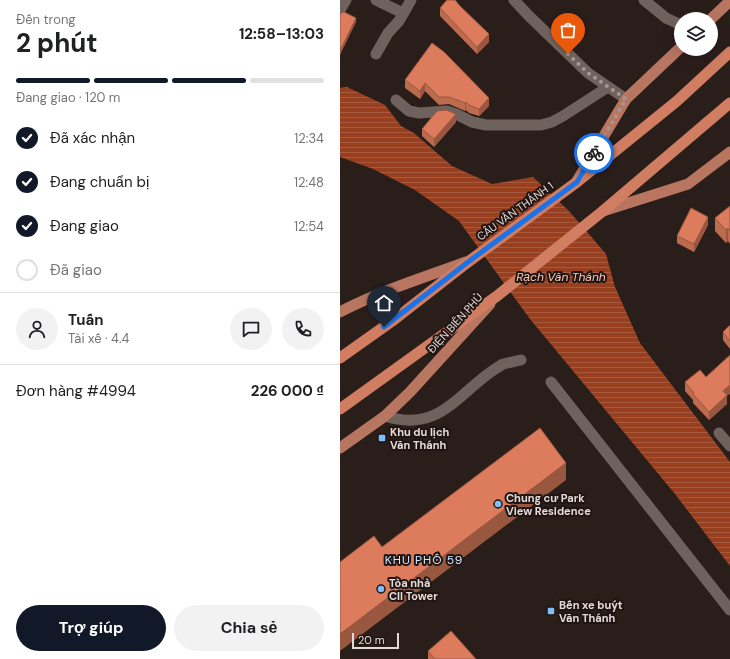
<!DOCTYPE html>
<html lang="vi">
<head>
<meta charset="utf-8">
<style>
  body { margin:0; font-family:"DM Sans",sans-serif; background:#f2f2f2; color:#202124; height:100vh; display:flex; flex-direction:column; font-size:15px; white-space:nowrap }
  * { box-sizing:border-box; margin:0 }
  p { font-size:13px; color:#757577 }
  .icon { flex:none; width:22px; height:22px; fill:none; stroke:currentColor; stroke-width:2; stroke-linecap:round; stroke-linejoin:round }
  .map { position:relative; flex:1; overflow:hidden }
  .sheet { display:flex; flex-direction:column; background:#fff; width:340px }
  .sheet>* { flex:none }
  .controls { position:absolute; left:334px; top:12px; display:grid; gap:8px }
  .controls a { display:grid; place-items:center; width:44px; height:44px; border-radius:50%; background:#fff; box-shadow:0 4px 16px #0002; font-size:20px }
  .scale { position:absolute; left:12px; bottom:10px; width:47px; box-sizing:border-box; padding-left:4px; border:2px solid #e3dbd9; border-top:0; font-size:11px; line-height:14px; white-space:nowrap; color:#e3dbd9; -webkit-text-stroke:3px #201512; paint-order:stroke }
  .pin { position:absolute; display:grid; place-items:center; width:34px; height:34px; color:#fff; margin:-41px -17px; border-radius:50% 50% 50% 0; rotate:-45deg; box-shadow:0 0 4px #0007 }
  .pin .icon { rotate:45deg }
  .courier { position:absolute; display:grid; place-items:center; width:40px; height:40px; margin:-20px; border:3px solid #1a73e8; border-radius:50%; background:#fff; color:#222; box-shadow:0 1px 5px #0007 }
  .head em { font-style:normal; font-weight:700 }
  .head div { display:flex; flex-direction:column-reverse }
  .head { display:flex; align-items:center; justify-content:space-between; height:68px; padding:0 16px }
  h1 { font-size:26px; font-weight:700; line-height:30px }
  .bar { display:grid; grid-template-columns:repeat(4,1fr); gap:6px 4px; align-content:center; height:48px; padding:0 16px }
  .bar i { height:5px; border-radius:3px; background:#e0e0e0 }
  .bar .on { background:#111827 }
  .bar p { grid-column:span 4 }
  .line { display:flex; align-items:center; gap:10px; padding:0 16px; border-top:1px solid #e0e0e0 }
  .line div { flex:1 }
  .round { display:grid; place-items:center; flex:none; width:42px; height:42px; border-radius:21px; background:#f2f2f2 }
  ol { padding:0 16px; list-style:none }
  li { display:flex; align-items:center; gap:12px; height:44px }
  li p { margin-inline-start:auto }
  li .icon { padding:4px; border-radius:50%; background:#111827; color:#fff; stroke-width:4 }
  li:last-child { color:#757577 }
  li i { width:22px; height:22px; border:2px solid #e0e0e0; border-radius:50% }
  .cta { display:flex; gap:8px; margin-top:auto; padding:8px 16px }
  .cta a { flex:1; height:46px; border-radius:24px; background:#111827; color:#fff; font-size:16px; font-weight:700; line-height:46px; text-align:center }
  .cta a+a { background:#f2f2f2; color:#202124 }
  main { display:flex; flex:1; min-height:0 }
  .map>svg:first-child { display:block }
  .water { fill:url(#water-rules) }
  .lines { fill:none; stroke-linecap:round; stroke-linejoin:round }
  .minor { stroke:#6f625d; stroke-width:11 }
  .primary { stroke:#b87661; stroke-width:11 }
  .trunk { stroke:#d07d62; stroke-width:11 }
  .wall { fill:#bd6b4f }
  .shaded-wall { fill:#9a5740 }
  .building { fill:#dc7c5c; stroke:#9a5740 }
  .done { stroke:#a29996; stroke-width:4; stroke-dasharray:0 7.2 }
  .route { stroke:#1a73e8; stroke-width:5 }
  .poi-dot { fill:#80bdfa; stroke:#201512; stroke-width:1.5 }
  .labels { text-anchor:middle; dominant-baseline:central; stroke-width:4; stroke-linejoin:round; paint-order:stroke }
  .street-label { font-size:11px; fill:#e3dbd9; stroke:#201512 }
  .poi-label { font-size:11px; font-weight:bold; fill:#e3dbd9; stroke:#201512; text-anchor:start }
  .water-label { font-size:12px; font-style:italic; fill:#fcc9b8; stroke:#201512 }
  .neighbourhood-label { font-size:12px; letter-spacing:1px; fill:#cfe6fd; stroke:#201512 }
</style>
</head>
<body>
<main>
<section class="sheet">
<div class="head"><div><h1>2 phút</h1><p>Đến trong</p></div><em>12:58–13:03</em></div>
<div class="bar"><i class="on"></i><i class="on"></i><i class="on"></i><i></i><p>Đang giao · 120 m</p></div>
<ol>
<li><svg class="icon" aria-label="check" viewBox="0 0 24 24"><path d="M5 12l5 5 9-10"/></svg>Đã xác nhận<p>12:34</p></li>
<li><svg class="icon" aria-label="check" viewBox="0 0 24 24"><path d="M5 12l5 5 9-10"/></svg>Đang chuẩn bị<p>12:48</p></li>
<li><svg class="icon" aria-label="check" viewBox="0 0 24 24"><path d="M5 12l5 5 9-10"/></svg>Đang giao<p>12:54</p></li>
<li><i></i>Đã giao</li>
</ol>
<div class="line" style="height:72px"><a class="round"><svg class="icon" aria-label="person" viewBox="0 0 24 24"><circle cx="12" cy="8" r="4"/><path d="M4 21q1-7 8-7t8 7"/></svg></a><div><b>Tuấn</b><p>Tài xế · 4.4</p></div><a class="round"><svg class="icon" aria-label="chat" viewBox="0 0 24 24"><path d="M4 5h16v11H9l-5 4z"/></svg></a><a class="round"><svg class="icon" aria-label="phone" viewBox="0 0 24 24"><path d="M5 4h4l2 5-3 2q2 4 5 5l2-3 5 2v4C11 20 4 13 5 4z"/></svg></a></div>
<div class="line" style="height:52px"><div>Đơn hàng #4994</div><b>226 000 ₫</b></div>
<div class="cta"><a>Trợ giúp</a><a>Chia sẻ</a></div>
</section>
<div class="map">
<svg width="390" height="659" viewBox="0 0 390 659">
  <defs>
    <pattern id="water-rules" width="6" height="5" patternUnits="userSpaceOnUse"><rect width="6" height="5" fill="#983f1f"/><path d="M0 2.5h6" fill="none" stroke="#a65a3f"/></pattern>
  </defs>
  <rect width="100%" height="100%" fill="#2a1e1b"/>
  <path class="water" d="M7 87 45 105 61 126 74 133 112 166 152 184 193 177 229 211 266 254 275 287 300 343 390 462V566L335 494 190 319 119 221 75 190 33 169 0 157V88Z"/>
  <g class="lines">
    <g class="minor">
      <path d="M36 0 63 13"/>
      <path d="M174 0 189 16 248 73 286 99"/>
      <path d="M304 0 326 18 341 25"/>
      <path d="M0 10 6 0"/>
      <path d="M36 54 48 33 59 21 71 0"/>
      <path d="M56 100 69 111 79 113 107 111 116 114 132 122 146 125H201L212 122 223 116 268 87"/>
      <path d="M211 382 390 610"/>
      <path d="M45 416C99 433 116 395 155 369L163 364 181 360"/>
      <path d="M379 433 390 446"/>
    </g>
    <g class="primary">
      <path d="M371 19 390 1"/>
      <path d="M237 181 286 99 341 47"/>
      <path d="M263 211 348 184 390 152"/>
      <path d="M0 312C40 291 83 278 126 262"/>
      <path d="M0 448 45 416 70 392 150 304"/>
    </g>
    <g class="trunk">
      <path d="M0 358 55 319 128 262 237 182 337 101 390 52"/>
      <path d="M0 409 157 296 263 211 390 103"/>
    </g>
  </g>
  <g class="wall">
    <path d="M100 8 149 42 137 54 100 16Z"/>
    <path d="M92 43 149 106 139 116 129 113 126 110 125 111 109 104 99 105 85 91 80 99 65 88V80Z"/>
    <path d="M116 122 94 147 82 136V129Z"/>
    <path d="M390 206V244L388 241 386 243 375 231V218Z"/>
    <path d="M368 225 354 252 337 243V236Z"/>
    <path d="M390 325V349L383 340V332Z"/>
    <path d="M366 377 387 396V404L369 420 353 403V400L345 391V382Z"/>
    <path d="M88 651 136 659H88Z"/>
  </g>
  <g class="shaded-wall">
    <path d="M16 18V22L0 55V51Z"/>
    <path d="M149 34V42L137 54V47Z"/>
    <path d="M85 83V91L80 99V91Z"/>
    <path d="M149 98V106L139 116V109Z"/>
    <path d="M126 102V110L125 111V103Z"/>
    <path d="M116 114V122L94 147V139Z"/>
    <path d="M368 217V225L354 252V244Z"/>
    <path d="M388 228V241L386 243V230Z"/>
    <path d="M390 385V394L387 396V404L369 420V412L383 391Z"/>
    <path d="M226 463V480L0 651V634Z"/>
  </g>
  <g class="building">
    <path d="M107 0H115L120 6 149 34 137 47 100 8Z"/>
    <path d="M4 12 16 18 0 51V15L1 13Z"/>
    <path d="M92 43 104 52 149 98 139 109 129 105 126 102 125 103 109 97H99L85 83 80 91 65 80Z"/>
    <path d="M106 110 116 114 94 139 82 129 97 111Z"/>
    <path d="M390 206V231L388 228 386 230 375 218Z"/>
    <path d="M351 208 368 217 354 244 337 236Z"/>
    <path d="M390 325V341L383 332Z"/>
    <path d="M390 355V385L383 391 387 395 369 412 353 394 354 393 345 382 360 370 366 377Z"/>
    <path d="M200 428 226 463 0 634V562L34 536 42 547Z"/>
    <path d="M111 631 136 659H95L88 651Z"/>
  </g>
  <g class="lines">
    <path class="done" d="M228 54 248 73 286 99 254 153"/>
    <path class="route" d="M44 327 128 262 237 182 254 153"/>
  </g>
  <g class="poi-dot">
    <rect x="38" y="434" width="8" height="8" rx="2"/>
    <circle cx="158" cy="504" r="4"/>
    <circle cx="41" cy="589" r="4"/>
    <rect x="207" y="607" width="8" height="8" rx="2"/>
  </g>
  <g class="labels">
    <g class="street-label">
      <text transform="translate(175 211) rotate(-36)">CẦU VĂN THÁNH 1</text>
      <text transform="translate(115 323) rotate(-48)">ĐIỆN BIÊN PHỦ</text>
    </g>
    <g class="poi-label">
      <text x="50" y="432">Khu du lịch<tspan x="50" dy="13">Văn Thánh</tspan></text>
      <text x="166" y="498">Chung cư Park<tspan x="166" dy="13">View Residence</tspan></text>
      <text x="49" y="583">Tòa nhà<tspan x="49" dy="13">CII Tower</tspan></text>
      <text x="219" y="605">Bến xe buýt<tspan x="219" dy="13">Văn Thánh</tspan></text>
    </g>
    <g class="water-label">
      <text x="221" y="277">Rạch Văn Thánh</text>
    </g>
    <g class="neighbourhood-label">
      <text x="84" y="560">KHU PHỐ 59</text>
    </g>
  </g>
</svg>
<div class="controls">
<a><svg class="icon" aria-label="layers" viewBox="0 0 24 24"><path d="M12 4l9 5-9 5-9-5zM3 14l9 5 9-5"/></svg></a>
</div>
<div class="scale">20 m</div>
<div class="pin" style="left:228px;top:54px;background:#ea580c"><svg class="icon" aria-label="bag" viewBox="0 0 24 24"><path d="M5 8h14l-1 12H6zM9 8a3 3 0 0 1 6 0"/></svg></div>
<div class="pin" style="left:44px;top:327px;background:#1f2937"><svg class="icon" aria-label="home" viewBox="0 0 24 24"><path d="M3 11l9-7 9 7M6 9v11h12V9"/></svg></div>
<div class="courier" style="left:254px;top:153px"><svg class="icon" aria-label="bike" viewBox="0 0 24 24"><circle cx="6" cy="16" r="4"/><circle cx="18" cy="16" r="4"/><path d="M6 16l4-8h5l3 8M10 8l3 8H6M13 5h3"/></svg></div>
</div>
</main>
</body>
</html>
